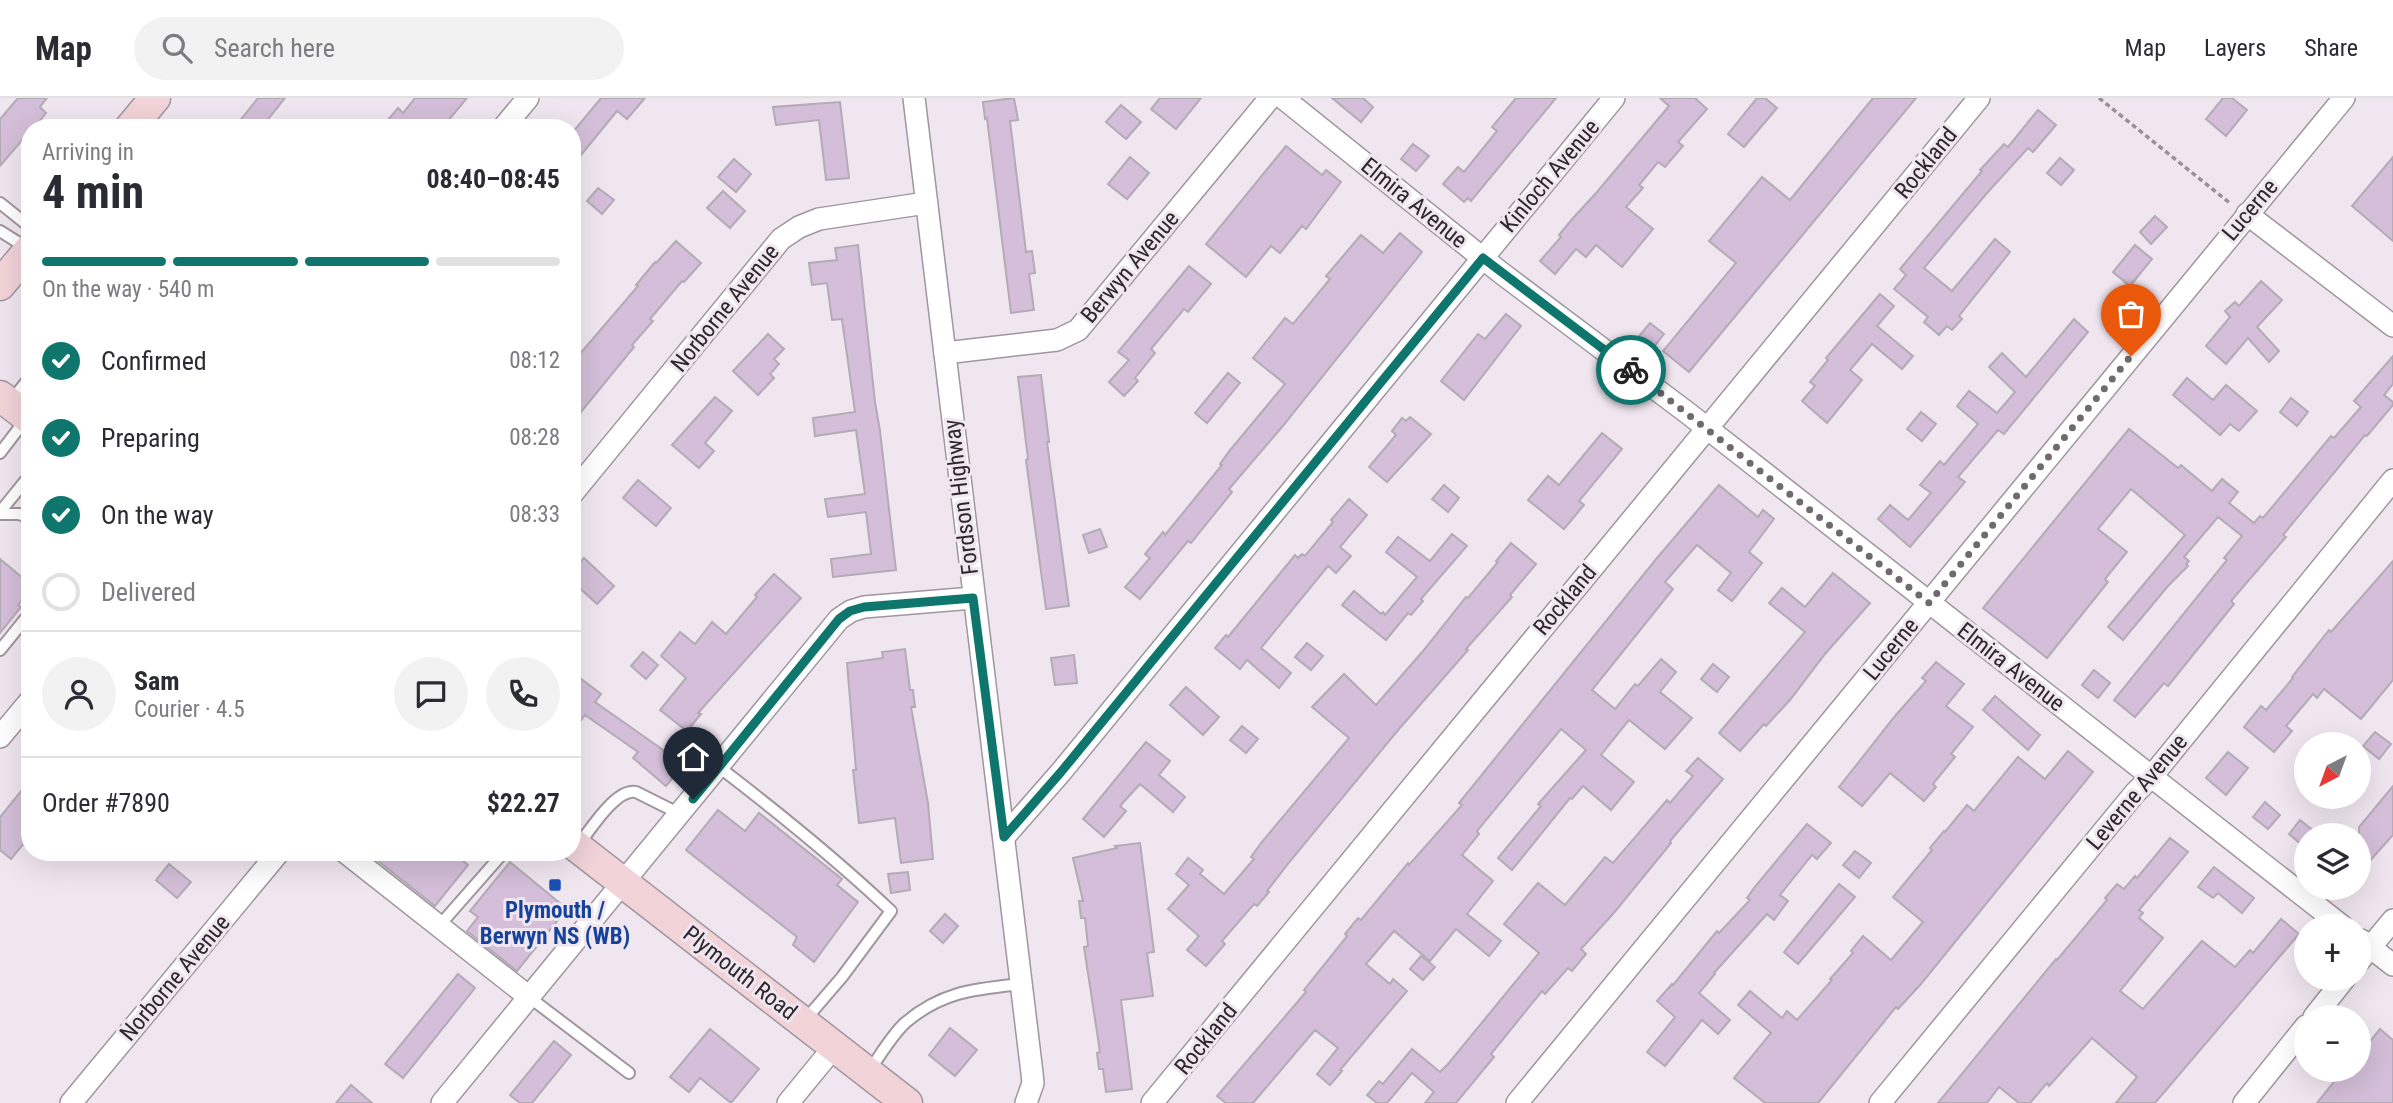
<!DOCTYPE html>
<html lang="en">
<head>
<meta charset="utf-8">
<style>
  body { margin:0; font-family:"Roboto Condensed",sans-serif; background:#f2f2f3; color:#2b2b33; height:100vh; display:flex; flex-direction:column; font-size:26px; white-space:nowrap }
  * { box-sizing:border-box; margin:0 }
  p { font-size:23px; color:#7c7c81 }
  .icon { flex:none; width:38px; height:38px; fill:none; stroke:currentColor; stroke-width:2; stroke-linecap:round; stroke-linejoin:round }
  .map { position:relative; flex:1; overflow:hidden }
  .side { position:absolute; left:21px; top:21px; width:560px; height:742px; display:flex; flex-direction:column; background:#fff; border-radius:28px; box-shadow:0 7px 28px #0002 }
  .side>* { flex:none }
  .needle { width:46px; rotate:221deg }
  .buttons { position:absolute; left:2294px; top:634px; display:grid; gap:14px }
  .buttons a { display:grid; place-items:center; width:77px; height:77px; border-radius:50%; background:#fff; box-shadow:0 7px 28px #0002; font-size:35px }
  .pin { position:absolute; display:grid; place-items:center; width:60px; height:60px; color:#fff; margin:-72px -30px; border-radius:50% 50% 50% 0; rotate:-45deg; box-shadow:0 0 7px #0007 }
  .pin .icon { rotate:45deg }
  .courier { position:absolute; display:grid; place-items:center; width:70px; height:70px; margin:-35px; border:5px solid #0f766e; border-radius:50%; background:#fff; color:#222; box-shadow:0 2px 9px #0007 }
  .summary em { font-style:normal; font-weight:700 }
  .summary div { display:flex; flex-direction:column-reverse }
  .summary { display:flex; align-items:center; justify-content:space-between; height:119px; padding:0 21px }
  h1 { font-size:46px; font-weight:700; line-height:52px }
  .bar { display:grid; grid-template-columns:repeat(4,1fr); gap:10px 7px; align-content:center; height:84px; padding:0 21px }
  .bar i { height:9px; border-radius:5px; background:#e1e1e2 }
  .bar .active { background:#0f766e }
  .bar p { grid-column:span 4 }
  .line { display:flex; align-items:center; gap:18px; padding:0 21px; border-top:2px solid #e1e1e2 }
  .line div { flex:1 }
  .round { display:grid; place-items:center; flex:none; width:74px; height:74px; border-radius:37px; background:#f2f2f3 }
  ol { padding:0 21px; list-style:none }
  li { display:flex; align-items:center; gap:21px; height:77px }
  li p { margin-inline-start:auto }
  li .icon { padding:7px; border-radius:50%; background:#0f766e; color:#fff; stroke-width:4 }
  li:last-child { color:#7c7c81 }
  li i { width:38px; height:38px; border:4px solid #e1e1e2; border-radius:50% }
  header { display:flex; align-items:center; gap:42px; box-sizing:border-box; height:98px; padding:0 35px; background:#fff; border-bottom:2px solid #e1e1e2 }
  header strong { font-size:33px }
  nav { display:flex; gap:38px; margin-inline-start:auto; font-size:24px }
  .search { width:490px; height:63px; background:#f2f2f3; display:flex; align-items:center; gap:18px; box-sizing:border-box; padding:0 24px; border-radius:38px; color:#7c7c81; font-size:26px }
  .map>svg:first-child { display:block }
  .building { fill:#d4bed9; stroke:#b3abb5; stroke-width:2 }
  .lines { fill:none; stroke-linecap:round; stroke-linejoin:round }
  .lane-casing { stroke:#9f969f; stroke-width:14 }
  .street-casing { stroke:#9f969f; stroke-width:24 }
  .secondary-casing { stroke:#9f969f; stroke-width:33 }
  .path { stroke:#989198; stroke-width:3.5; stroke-dasharray:5 3.5; stroke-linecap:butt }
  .lane { stroke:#fff; stroke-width:10 }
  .street { stroke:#fff; stroke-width:21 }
  .secondary { stroke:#f1d3d8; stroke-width:30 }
  .done { stroke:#706a70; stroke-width:7; stroke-dasharray:0 12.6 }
  .route { stroke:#0f766e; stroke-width:9 }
  .transit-dot { fill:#1a4fb4; stroke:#f0e6f0; stroke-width:2.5 }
  .labels { text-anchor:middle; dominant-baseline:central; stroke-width:6; stroke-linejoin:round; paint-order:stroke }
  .street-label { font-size:23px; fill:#2b272b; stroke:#f0e6f0 }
  .transit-label { font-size:23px; font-weight:bold; fill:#164399; stroke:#f0e6f0 }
</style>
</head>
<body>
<header>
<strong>Map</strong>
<div class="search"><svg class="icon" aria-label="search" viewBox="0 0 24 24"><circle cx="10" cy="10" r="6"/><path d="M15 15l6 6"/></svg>Search here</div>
<nav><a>Map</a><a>Layers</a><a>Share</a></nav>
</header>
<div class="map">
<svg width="2393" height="1005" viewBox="0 0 2393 1005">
  <rect width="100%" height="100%" fill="#f0e6f0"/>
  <g class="building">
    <path d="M18 0H47L40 9 46 15 34 30H30V33L0 68V21Z"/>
    <path d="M258 0H285L261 30H234Z"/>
    <path d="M415 0H467L442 30H390L392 27 387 23 398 10 403 15Z"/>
    <path d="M601 0H645L627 21 617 13 572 68V35Z"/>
    <path d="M1014 0 1018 22 1010 23 1026 154 1032 153 1035 175 1029 176 1034 212 1011 215 987 20 985 21 983 4Z"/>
    <path d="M1160 0H1201L1176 31 1151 11Z"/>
    <path d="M1332 0H1363L1373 9 1361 24Z"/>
    <path d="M1516 0H1556L1471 103 1468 100 1464 104 1443 86 1458 69 1464 74 1497 33 1492 29Z"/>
    <path d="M1660 0H1695L1707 11 1678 44 1683 48 1665 69 1658 64 1639 87 1643 90 1626 109 1653 131 1622 169 1596 147 1586 159 1576 151 1555 176 1540 163 1561 139 1559 137 1573 120 1597 94 1669 8Z"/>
    <path d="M1757 0H1765L1777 10 1744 49 1728 36Z"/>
    <path d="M1873 0H1916L1689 274 1663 253 1736 165 1709 143 1762 79 1790 102Z"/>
    <path d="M2223 0H2232L2247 12 2226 38 2206 21Z"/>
    <path d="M840 4 849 80 826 82 819 22 776 27 773 9Z"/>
    <path d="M1121 7 1141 24 1126 41 1106 24Z"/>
    <path d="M2038 12 2056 27 2033 54 2028 50 1987 95 1924 170 1952 193 1995 141 2010 154 1959 218 1962 221 1952 232 1947 228 1939 237 1924 224 1928 219 1894 191 1906 177 1900 171 1982 73 1980 72 2004 46 2008 49Z"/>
    <path d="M1413 46 1429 58 1416 73 1401 61Z"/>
    <path d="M1286 48 1322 77 1326 72 1341 84 1306 131 1302 128 1280 155 1271 148 1246 179 1206 146Z"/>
    <path d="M1130 59 1149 75 1127 101 1108 86Z"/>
    <path d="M2393 59V143L2352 108Z"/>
    <path d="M2060 60 2074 72 2061 87 2047 75Z"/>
    <path d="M734 61 751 76 736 94 718 79Z"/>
    <path d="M598 90 614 102 602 116 587 103Z"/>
    <path d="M723 93 745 113 730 130 707 110Z"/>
    <path d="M2155 118 2167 129 2151 146 2140 134Z"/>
    <path d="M1400 135 1422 154 1282 329 1229 391 1232 394 1208 424 1191 445 1188 443 1140 501 1125 489 1150 460 1145 456 1163 434 1165 437 1222 367 1220 366 1230 352 1285 286 1253 260 1285 220 1293 226 1330 181 1326 178 1361 137 1383 155Z"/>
    <path d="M676 143 701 165 684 184 682 183 650 221 653 223 632 247 634 249 572 325V252L579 257 638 188 636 187 655 164 656 165Z"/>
    <path d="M858 147 875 304 880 333 896 472 833 479 831 461 871 456 866 414 828 419 825 401 865 396 856 332 815 338 813 320 855 314 842 221 832 222 827 185 812 187 809 165 837 162 835 150Z"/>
    <path d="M2135 147 2152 161 2130 188 2113 174Z"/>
    <path d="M1189 168 1211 186 1188 214 1184 211 1151 251 1155 255 1135 280 1138 283 1124 298 1109 284 1129 262 1118 254Z"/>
    <path d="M2261 183 2282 202 2257 229 2279 253 2269 264 2248 240 2226 266 2206 248 2230 219 2225 213 2235 204 2239 208Z"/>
    <path d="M1880 196 1894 208 1877 228 1913 258 1902 271 1872 246 1850 272 1862 282 1827 325 1802 303 1815 288 1810 284 1828 262 1826 260Z"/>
    <path d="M1506 216 1521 228 1464 302 1441 283 1478 236 1485 241Z"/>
    <path d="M2074 221 2088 234 2004 336 1998 332 1958 379 1965 384 1910 449 1878 421 1890 407 1908 422 1931 395 1920 387 1940 363 1944 367 1978 326 1957 308 1969 293 1997 315 2015 294 1989 269 2002 255 2026 279Z"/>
    <path d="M1650 225 1664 236 1650 254 1635 243Z"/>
    <path d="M768 236 784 251 774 261 779 266 770 276 774 280 758 297 733 273Z"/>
    <path d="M2393 258V286L2384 297 2393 304V307L2367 338 2365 337 2283 437 2286 439 2231 503 2234 506 2180 573 2168 588 2164 585 2135 619 2114 602 2227 462 2224 460 2242 438 2218 419 2184 459 2189 463 2186 466 2188 468 2168 488 2123 542 2108 529 2185 437 2131 391 2098 431 2127 454 2105 481 2108 484 2047 560 1983 510 2129 331 2178 370 2181 367 2212 393 2222 381 2238 394 2229 405 2254 425 2260 418 2263 420 2331 338 2334 340 2361 309 2354 303Z"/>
    <path d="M1228 275 1240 285 1207 325 1195 315Z"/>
    <path d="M1041 277 1049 344H1047L1069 508 1046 511 1026 362 1028 361 1018 279Z"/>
    <path d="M2187 280 2213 302 2226 287 2257 313 2239 333 2230 326 2220 337 2173 297Z"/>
    <path d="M715 299 732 313 705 345 714 353 699 370 672 347Z"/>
    <path d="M2291 300 2308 314 2297 328 2280 314Z"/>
    <path d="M1921 314 1936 326 1922 343 1907 331Z"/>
    <path d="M1410 319 1431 336 1387 384 1369 369 1396 337 1392 333 1402 320 1406 323Z"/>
    <path d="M1602 335 1622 351 1579 403 1584 407 1564 431 1528 402 1548 378 1559 387Z"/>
    <path d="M638 382 671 410 656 428 623 400Z"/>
    <path d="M1444 387 1459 400 1448 414 1432 401Z"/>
    <path d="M1719 387 1758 419 1763 412 1774 421 1749 454 1762 465 1732 503 1718 492 1731 475 1697 447 1665 484 1673 491 1592 592 1615 611 1635 586 1638 588 1661 561 1676 574 1660 594 1692 620 1665 651 1629 622 1601 657 1634 684 1611 712 1583 688 1572 701 1570 700 1512 772 1498 760 1541 708 1538 706 1586 652 1561 631 1477 733 1479 736 1462 757 1493 783 1467 816 1501 843 1489 858 1456 831 1430 863 1394 833 1366 866 1390 886 1393 881 1407 893 1340 972 1342 973 1330 987 1317 976 1338 950 1315 932 1253 1005H1226L1217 998 1306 894 1304 892 1347 838 1345 836 1358 820 1361 822 1408 765 1409 767 1462 707 1459 705 1657 460Z"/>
    <path d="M1349 401 1367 417 1340 449 1351 458 1336 475 1328 468 1261 550 1291 575 1279 590 1247 562 1240 571 1215 550 1226 537 1228 539 1295 457 1298 460 1302 456 1305 458 1333 424 1331 422Z"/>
    <path d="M1100 431 1107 449 1089 455 1083 437Z"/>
    <path d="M1452 436 1467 448 1421 501 1423 503 1411 517 1408 515 1386 542 1342 507 1354 493 1381 516 1383 514 1385 517 1417 479 1386 454 1398 439 1430 463Z"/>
    <path d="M1511 445 1536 466 1510 497 1512 499 1466 551 1468 552 1399 631 1291 762 1267 793 1269 794 1257 808 1254 806 1222 843 1225 846 1206 868 1187 852 1199 838 1168 811 1189 787 1176 776 1188 760 1203 772 1200 776 1224 796 1254 761 1251 759 1261 745 1349 640 1312 609 1344 576 1376 607 1423 553 1466 499 1468 500 1498 464 1496 463Z"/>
    <path d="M584 460 614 488 597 506 572 483V473Z"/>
    <path d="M0 461 30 486V493L18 507 21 509 0 535Z"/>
    <path d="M2393 463V582L2361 621 2324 591 2317 600 2313 596 2286 628 2292 633 2274 654 2244 629 2261 608 2266 612 2293 580 2292 579 2329 532 2331 534Z"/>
    <path d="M1833 475 1870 505 1825 556 1790 602 1766 628 1764 626 1740 653 1719 635 1805 534 1769 505 1782 490 1805 509Z"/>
    <path d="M774 476 801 500 698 615 701 616 687 633 660 612 686 580 661 558 680 534 695 546 712 524 726 536 757 499 755 497Z"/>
    <path d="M1307 545 1323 558 1311 572 1295 559Z"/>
    <path d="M905 551 910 592H913L915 609H911L928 705 933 761 901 765 895 720 859 725 853 672H856L847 565 883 560 882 554Z"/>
    <path d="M643 554 658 567 646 581 631 568Z"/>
    <path d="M1074 557 1077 585 1055 587 1051 560Z"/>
    <path d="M1936 564 1964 586 1946 608 1973 629 1951 656 1955 659 1933 686 1936 689 1924 703 1890 675 1862 708 1839 689 1895 618 1926 583 1922 580Z"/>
    <path d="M1713 566 1729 579 1717 594 1701 581Z"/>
    <path d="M2094 572 2110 585 2098 600 2082 587Z"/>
    <path d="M572 574 601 596 595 604 666 654 670 649 687 663 666 688 633 660 638 654 585 617 572 634Z"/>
    <path d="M1186 589 1219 619 1203 637 1170 607Z"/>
    <path d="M1995 598 2040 637 2028 652 1983 612Z"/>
    <path d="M1242 628 1258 641 1246 655 1230 642Z"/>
    <path d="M2375 634 2391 646 2379 661 2363 648Z"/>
    <path d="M1146 644 1170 663 1159 677 1185 699 1173 714 1140 686 1120 708 1126 713 1104 739 1083 721Z"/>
    <path d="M2068 653 2093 674 1921 886 1898 911 1896 909 1818 1005H1765L1734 980 1771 935 1738 907 1750 893 1782 920 1787 913 1797 922 1832 882 1830 881 1853 855 1851 853 1863 838 1891 862 1923 824 1893 799 1932 752 1930 750 1944 733 1945 734 1967 707 1974 713 2018 659 2045 681Z"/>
    <path d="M2228 654 2248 670 2226 697 2206 680Z"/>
    <path d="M1698 660 1723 681 1670 743 1671 745 1613 816 1581 851 1586 856 1572 873 1568 870 1545 896 1542 893 1491 956 1494 959 1456 1005H1425L1434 994 1412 975 1387 1005H1377L1367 997 1379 983 1383 986 1412 951 1440 974 1448 966 1539 855 1504 826 1538 785 1565 807 1605 759 1613 765 1667 702 1670 705 1693 678 1686 673Z"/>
    <path d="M30 682V738L11 761 0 752V719Z"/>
    <path d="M2393 688V737L2359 775V729Z"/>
    <path d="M2265 704 2280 717 2268 731 2253 719Z"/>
    <path d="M718 712 745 733 759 715 842 781 837 787 858 804 814 864 793 847 797 839 686 752Z"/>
    <path d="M2300 722 2314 733 2310 737H2306V741L2302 747 2289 736Z"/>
    <path d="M1807 726 1831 745 1817 761 1812 757 1780 797 1788 803 1774 822 1767 816 1714 875 1715 876 1699 895 1730 922 1718 936 1702 922 1665 968 1647 954 1675 919 1657 903 1672 886 1673 887 1717 833 1719 835 1750 802 1747 800 1754 790Z"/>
    <path d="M2170 740 2188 754 2139 812 2143 815 2139 820 2163 840 2120 893 2143 911 2202 843 2235 869 2250 852 2253 855 2281 821 2299 836 2155 1005H2116L2137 979 2092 940 2049 988 2047 985 2030 1005H2019L1999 989 1987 1005H1938L2056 861 2057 862 2107 802 2105 800 2117 786 2124 791 2135 778 2137 780Z"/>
    <path d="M1140 745 1154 854 1147 855 1153 898 1121 902 1132 991 1106 994 1103 971H1099L1097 955 1100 954 1084 849 1088 848 1085 820H1081L1079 803H1083L1073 760 1117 750 1115 748Z"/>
    <path d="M1855 753 1871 765 1859 780 1843 767Z"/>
    <path d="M367 754H452L468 767 435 808Z"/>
    <path d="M510 764 567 811 517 873 467 833 478 819 470 813Z"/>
    <path d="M169 766 191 784 177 800 156 782Z"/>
    <path d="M2214 769 2254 800 2242 815 2218 795 2213 800 2198 789Z"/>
    <path d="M908 774 910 792 891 795 888 776Z"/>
    <path d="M1839 786 1855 799 1798 866 1784 854Z"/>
    <path d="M945 816 958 828 943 845 930 833Z"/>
    <path d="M1421 858 1435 869 1423 882 1410 871Z"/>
    <path d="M458 876 475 890 403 980 385 966Z"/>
    <path d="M950 930 977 952 955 978 929 957Z"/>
    <path d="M710 931 759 971 731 1005 700 980 689 994 670 979Z"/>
    <path d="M2380 931 2393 942V1005H2317L2344 971H2359V957Z"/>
    <path d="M554 943 571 957 532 1005H520L510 997Z"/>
    <path d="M351 987 372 1005H336Z"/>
  </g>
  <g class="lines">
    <g class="lane-casing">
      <g id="lane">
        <path d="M0 105 30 129"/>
        <path d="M0 133 27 150"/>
        <path d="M10 304 30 279"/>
        <path d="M0 355 26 321"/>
        <path d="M0 414 30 377"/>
        <path d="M0 416H19L30 420"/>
        <path d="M0 552 30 515"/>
        <path d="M719 669C779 715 836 761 891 813L842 879 805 922"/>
        <path d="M579 746C591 731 616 690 636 694L680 716"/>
        <path d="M439 828 504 754"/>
        <path d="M529 899 629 975"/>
        <path d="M869 973C880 958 891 938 905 925 942 893 976 891 1022 886"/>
      </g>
    </g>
    <g class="street-casing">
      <g id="street">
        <path d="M914 0 1032 975 1033 985 1026 1005"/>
        <path d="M1283 0 1500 174 1689 316 2342 828"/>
        <path d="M503 30 528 0"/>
        <path d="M2247 116 2393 228"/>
        <path d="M945 255 1057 242 1078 232 1270 0"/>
        <path d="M572 396 781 141 799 129 819 121 926 105"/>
        <path d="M0 639 30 603"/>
        <path d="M1004 739 1061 674 1614 0"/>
        <path d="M345 754 529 899"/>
        <path d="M2361 842 2393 867"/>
        <path d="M2359 863 2393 822"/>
        <path d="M2314 919 2345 880"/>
        <path d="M71 1005 279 754"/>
        <path d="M442 1005 839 521 851 513 864 509 973 500"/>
        <path d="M788 1005 834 949"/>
        <path d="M1152 1005 1979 0"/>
        <path d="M1517 1005 2344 0"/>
        <path d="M1880 1005 2135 695 2152 678 2393 382"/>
        <path d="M2244 1005 2306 928"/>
      </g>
    </g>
    <g class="secondary-casing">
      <g id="secondary">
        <path d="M130 30 155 0"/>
        <path d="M0 187 30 151"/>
        <path d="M0 298 30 321"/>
        <path d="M572 745 907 1005"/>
      </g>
    </g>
    <path class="path" d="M2099 0 2231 106"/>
    <use href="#lane" class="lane"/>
    <use href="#street" class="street"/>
    <use href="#secondary" class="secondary"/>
  </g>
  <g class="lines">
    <path class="done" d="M1631 272 1929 505 2131 258"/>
    <path class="route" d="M693 701 839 521 850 513 864 509 973 500 1004 739 1061 674 1483 160 1631 272"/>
  </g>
  <rect class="transit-dot" x="548" y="780" width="14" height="14" rx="3.5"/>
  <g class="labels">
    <g class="street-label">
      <text transform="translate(1926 65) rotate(-51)">Rockland</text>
      <text transform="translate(1550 78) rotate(-50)">Kinloch Avenue</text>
      <text transform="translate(1414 105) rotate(39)">Elmira Avenue</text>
      <text transform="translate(2250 112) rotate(-50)">Lucerne</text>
      <text transform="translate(1130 169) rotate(-50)">Berwyn Avenue</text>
      <text transform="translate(725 210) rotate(-51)">Norborne Avenue</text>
      <text transform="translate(961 399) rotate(-97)">Fordson Highway</text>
      <text transform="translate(1565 502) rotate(-50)">Rockland</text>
      <text transform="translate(1891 551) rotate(-51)">Lucerne</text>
      <text transform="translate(2011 569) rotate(38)">Elmira Avenue</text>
      <text transform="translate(2137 694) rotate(-50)">Leverne Avenue</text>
      <text transform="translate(740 875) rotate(38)">Plymouth Road</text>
      <text transform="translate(175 880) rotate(-50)">Norborne Avenue</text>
      <text transform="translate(1206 941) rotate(-51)">Rockland</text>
    </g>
    <g class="transit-label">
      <text x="555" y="812">Plymouth /<tspan x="555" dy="26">Berwyn NS (WB)</tspan></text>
    </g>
  </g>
</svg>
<div class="buttons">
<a><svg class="needle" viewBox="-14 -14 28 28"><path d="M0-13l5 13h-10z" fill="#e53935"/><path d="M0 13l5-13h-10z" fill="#7c7c81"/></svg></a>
<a><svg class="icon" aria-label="layers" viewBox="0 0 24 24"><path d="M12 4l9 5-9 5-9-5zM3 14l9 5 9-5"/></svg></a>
<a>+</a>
<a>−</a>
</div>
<div class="pin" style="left:2131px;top:258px;background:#ea580c"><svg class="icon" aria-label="bag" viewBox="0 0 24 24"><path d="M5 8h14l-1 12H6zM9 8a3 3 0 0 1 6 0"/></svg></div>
<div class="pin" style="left:693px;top:701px;background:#1f2937"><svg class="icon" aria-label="home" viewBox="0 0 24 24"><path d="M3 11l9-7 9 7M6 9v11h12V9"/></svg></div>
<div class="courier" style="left:1631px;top:272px"><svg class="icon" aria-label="bike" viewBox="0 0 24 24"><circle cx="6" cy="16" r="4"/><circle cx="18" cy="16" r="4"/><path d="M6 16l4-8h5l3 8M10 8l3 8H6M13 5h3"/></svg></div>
<section class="side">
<div class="summary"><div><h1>4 min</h1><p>Arriving in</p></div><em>08:40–08:45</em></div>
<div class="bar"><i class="active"></i><i class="active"></i><i class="active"></i><i></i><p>On the way · 540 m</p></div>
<ol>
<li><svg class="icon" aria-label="check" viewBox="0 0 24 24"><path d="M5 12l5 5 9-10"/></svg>Confirmed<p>08:12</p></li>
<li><svg class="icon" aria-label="check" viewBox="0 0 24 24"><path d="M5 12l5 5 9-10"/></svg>Preparing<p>08:28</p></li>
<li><svg class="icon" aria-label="check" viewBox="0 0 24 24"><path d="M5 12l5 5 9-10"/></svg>On the way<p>08:33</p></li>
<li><i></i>Delivered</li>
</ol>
<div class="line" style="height:126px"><a class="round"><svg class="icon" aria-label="person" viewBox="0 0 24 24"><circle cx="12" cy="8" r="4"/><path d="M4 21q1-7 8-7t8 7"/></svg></a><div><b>Sam</b><p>Courier · 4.5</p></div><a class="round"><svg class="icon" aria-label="chat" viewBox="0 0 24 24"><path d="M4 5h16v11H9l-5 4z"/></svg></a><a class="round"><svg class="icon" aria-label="phone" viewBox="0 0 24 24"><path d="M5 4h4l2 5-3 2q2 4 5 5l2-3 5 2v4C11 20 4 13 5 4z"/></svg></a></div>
<div class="line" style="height:91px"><div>Order #7890</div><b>$22.27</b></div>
</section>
</div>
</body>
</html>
